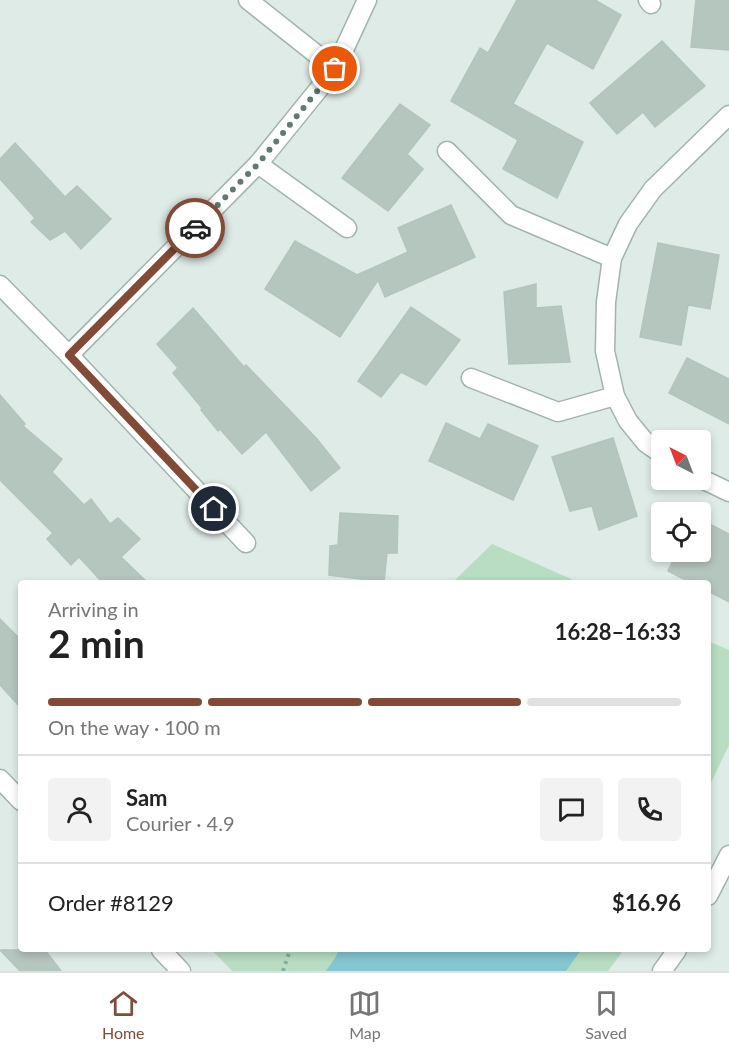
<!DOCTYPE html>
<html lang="en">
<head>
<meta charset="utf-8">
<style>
  body { margin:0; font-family:Lato,sans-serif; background:#f2f2f2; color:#222; height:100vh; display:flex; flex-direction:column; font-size:22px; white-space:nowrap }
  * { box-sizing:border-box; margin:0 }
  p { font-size:20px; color:#767676 }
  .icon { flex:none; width:33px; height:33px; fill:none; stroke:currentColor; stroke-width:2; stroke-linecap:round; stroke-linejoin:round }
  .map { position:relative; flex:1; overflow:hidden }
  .details { position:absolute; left:18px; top:580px; width:693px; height:372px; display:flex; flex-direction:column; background:#fff; border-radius:6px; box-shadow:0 3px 9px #0003 }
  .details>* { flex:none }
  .needle { width:39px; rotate:318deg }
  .buttons { position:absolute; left:651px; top:430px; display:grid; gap:12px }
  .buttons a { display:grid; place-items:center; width:60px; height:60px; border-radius:6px; background:#fff; box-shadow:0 3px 9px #0003; font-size:30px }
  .pin { position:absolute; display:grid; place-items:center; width:51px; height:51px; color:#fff; margin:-26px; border:3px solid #fff; border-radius:50%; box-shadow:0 2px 6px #0007 }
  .courier { position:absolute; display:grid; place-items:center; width:60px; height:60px; margin:-30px; border:4px solid #814b38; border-radius:50%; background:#fff; color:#222; box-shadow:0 2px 8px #0007 }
  .summary em { font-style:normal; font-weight:700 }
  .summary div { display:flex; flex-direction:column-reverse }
  .summary { display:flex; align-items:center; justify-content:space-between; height:102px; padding:0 30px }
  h1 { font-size:39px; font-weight:700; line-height:45px }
  .bar { display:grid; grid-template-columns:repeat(4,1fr); gap:9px 6px; align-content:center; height:72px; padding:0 30px }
  .bar i { height:8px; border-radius:4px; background:#e0e0e0 }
  .bar .active { background:#814b38 }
  .bar p { grid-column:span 4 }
  .line { display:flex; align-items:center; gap:15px; padding:0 30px; border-top:2px solid #e0e0e0 }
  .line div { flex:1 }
  .round { display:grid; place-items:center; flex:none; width:63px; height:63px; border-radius:6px; background:#f2f2f2 }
  .menu { display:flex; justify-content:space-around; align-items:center; height:84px; border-top:2px solid #e0e0e0; background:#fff; font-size:16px; color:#767676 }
  .menu a { display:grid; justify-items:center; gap:3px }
  .menu .active { color:#814b38 }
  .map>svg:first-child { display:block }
  .green { fill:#b8ddc2 }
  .water { fill:#86c5d2 }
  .building { fill:#b5c6bf; stroke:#b2c5bd; stroke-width:1.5 }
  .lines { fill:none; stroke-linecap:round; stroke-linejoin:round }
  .street-casing { stroke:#a2b3ad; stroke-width:21 }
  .path { stroke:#7fafa1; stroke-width:4; stroke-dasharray:3 4.5; stroke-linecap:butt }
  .street { stroke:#fff; stroke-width:18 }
  .done { stroke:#637972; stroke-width:6; stroke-dasharray:0 10.8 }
  .route { stroke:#814b38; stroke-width:8 }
</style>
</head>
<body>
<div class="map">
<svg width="729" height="971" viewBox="0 0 729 971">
  <rect width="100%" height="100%" fill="#dfebe6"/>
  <g class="green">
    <path d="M492 544 580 583H452Z"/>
    <path d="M708 641 729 650V745L708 789Z"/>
    <path d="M212 950H624L608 971H232Z"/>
  </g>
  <path class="water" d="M339 950H581L566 971H326L335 958Z"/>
  <g class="building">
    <path d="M517 0H595L621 15 593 69 547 43 513 104 583 142 557 198 503 169 518 140 451 101 480 48 488 53Z"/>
    <path d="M696 0H729V50L691 47Z"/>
    <path d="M662 41 705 86 655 127 643 112 617 134 590 103Z"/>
    <path d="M400 104 430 125 407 154 423 169 388 211 342 178Z"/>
    <path d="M15 143 65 197 77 186 111 219 81 249 65 231 50 240 31 222 35 218 0 179V159Z"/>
    <path d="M451 205 475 257 385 297 378 280 340 337 265 289 295 241 357 275 408 252 398 228Z"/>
    <path d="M658 243 719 255 710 309 688 305 681 345 640 337Z"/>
    <path d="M536 284V308L561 306 570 362 509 364 504 292Z"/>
    <path d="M411 307 460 340 426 385 401 372 381 397 358 381Z"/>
    <path d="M193 308 244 367 246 365 317 439 340 468 311 491 266 432 242 454 220 429 218 431 201 410 202 408 173 373 178 368 157 344Z"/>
    <path d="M687 358 729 379V424L669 393Z"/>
    <path d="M0 395 25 424 23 426 62 459 52 472 84 505 91 499 110 524 118 518 140 539 121 557 149 584H104L79 557 71 565 47 539 53 533 0 480Z"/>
    <path d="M446 423 480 439 488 424 538 446 513 500 429 461Z"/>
    <path d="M613 438 637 516 599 530 592 506 570 511 552 457Z"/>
    <path d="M340 513 398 516 397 553H387L384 582 329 575 330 546 338 545Z"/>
    <path d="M700 519 729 534V602L708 591V584H693L668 571 677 552H700Z"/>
    <path d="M0 619 21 640V708L0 685Z"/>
    <path d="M0 950H45L61 971H20Z"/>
  </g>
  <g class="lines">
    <g class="street-casing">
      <g id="street">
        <path d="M248 0 335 69"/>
        <path d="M648 0 651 4"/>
        <path d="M447 151 511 215 612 258"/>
        <path d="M258 164 347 228"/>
        <path d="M0 285 69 355 246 543"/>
        <path d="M69 355 258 164 335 69 367 0"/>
        <path d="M471 378 558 412 615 396"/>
        <path d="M662 454 646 443 628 421 615 396 605 351 606 302 612 258 628 224 653 189 729 115"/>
        <path d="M700 478 729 492"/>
        <path d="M0 779 21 801"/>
        <path d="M708 896 729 855"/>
        <path d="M161 950 181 971"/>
        <path d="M662 971 677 950"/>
      </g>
    </g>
    <path class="path" d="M283 971 290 950"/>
    <use href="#street" class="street"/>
  </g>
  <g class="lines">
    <path class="done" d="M195 228 258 164 335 69"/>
    <path class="route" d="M195 228 69 355 214 509"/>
  </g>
</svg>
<div class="buttons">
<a><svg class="needle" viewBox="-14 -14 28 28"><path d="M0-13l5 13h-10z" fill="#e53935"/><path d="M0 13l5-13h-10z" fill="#767676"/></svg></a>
<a><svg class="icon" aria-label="locate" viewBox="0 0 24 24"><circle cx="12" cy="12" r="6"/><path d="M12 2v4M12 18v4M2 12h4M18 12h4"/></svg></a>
</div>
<div class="pin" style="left:335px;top:69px;background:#ea580c"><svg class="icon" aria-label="bag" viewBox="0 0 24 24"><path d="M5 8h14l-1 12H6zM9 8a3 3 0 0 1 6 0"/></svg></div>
<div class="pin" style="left:214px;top:509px;background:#1f2937"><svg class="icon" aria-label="home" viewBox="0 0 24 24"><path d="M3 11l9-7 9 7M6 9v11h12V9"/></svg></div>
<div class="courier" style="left:195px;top:228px"><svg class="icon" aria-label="car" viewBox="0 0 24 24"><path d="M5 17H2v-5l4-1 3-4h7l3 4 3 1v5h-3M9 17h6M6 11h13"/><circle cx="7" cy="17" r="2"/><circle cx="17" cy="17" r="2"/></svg></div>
<section class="details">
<div class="summary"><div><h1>2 min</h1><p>Arriving in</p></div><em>16:28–16:33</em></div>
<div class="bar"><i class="active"></i><i class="active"></i><i class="active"></i><i></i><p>On the way · 100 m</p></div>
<div class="line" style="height:108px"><a class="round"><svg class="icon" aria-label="person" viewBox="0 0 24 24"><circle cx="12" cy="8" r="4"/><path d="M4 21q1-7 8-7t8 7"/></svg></a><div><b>Sam</b><p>Courier · 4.9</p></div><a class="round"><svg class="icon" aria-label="chat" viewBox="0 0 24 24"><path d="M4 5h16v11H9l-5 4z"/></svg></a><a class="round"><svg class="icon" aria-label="phone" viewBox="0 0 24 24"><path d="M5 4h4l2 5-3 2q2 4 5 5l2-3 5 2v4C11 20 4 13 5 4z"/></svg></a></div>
<div class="line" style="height:78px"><div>Order #8129</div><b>$16.96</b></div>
</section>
</div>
<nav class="menu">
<a class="active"><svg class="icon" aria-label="home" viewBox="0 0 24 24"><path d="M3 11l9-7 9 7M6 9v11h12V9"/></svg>Home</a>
<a><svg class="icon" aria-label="map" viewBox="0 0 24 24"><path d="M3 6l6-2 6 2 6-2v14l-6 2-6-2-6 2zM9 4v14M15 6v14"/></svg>Map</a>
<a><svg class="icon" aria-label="saved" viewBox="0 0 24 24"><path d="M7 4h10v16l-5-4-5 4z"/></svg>Saved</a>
</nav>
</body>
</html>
